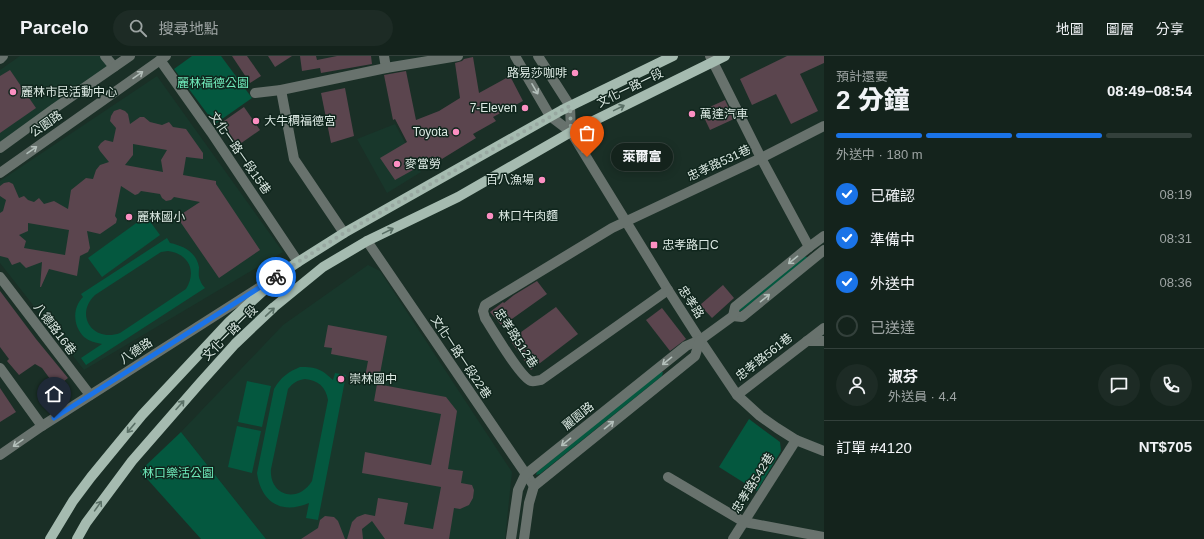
<!DOCTYPE html>
<html lang="zh-TW">
<head>
<meta charset="utf-8">
<style>
  body { margin:0; font-family:Helvetica,"Noto Sans TC",sans-serif; background:#1d2b25; color:#f1f3f6; height:100vh; display:flex; flex-direction:column; font-size:15px; white-space:nowrap }
  * { box-sizing:border-box; margin:0 }
  p { font-size:13px; color:#9da4a3 }
  .icon { flex:none; width:22px; height:22px; fill:none; stroke:currentColor; stroke-width:2; stroke-linecap:round; stroke-linejoin:round }
  .map { position:relative; flex:1; overflow:hidden }
  .sheet { display:flex; flex-direction:column; background:#14231c; width:380px }
  .sheet>* { flex:none }
  .pin { position:absolute; display:grid; place-items:center; width:34px; height:34px; color:#fff; margin:-41px -17px; border-radius:50% 50% 50% 0; rotate:-45deg; box-shadow:0 0 4px #0007 }
  .pin .icon { rotate:45deg }
  .courier { position:absolute; display:grid; place-items:center; width:40px; height:40px; margin:-20px; border:3px solid #1a73e8; border-radius:50%; background:#fff; color:#222; box-shadow:0 1px 5px #0007 }
  .bubble { position:absolute; height:28px; border-radius:14px; background:#14231c; box-shadow:0 2px 10px #0003,0 0 0 1px #33403b; font-size:13px; font-weight:800; line-height:28px; text-align:center }
  .head em { font-style:normal; font-weight:800 }
  .head div { display:flex; flex-direction:column-reverse }
  .head { display:flex; align-items:center; justify-content:space-between; height:68px; padding:0 12px }
  h1 { font-size:26px; font-weight:800; line-height:30px }
  .bar { display:grid; grid-template-columns:repeat(4,1fr); gap:6px 4px; align-content:center; height:48px; padding:0 12px }
  .bar i { height:5px; border-radius:3px; background:#33403b }
  .bar .selected { background:#1a73e8 }
  .bar p { grid-column:span 4 }
  .line { display:flex; align-items:center; gap:10px; padding:0 12px; border-top:1px solid #33403b }
  .line div { flex:1 }
  .round { display:grid; place-items:center; flex:none; width:42px; height:42px; border-radius:21px; background:#1d2b25 }
  ol { padding:0 12px; list-style:none }
  li { display:flex; align-items:center; gap:12px; height:44px }
  li p { margin-inline-start:auto }
  li .icon { padding:4px; border-radius:50%; background:#1a73e8; color:#fff; stroke-width:4 }
  li:last-child { color:#9da4a3 }
  li i { width:22px; height:22px; border:2px solid #33403b; border-radius:50% }
  header { display:flex; align-items:center; gap:24px; box-sizing:border-box; height:56px; padding:0 20px; background:#14231c; border-bottom:1px solid #33403b }
  header strong { font-size:19px }
  nav { display:flex; gap:22px; margin-inline-start:auto; font-size:14px }
  .search { width:280px; height:36px; background:#1d2b25; display:flex; align-items:center; gap:10px; box-sizing:border-box; padding:0 14px; border-radius:22px; color:#9da4a3; font-size:15px }
  main { display:flex; flex:1; min-height:0 }
  .map>svg:first-child { display:block }
  .built { fill:#18372b }
  .green { fill:#04583f; fill-rule:evenodd }
  .building { fill:#5b454e; fill-rule:evenodd }
  .lines { fill:none; stroke-linecap:round; stroke-linejoin:round }
  .minor { stroke:#68726d; stroke-width:10 }
  .major { stroke:#a5bbb0; stroke-width:10 }
  .oneway { stroke:#b3bfba }
  .oneway2 { stroke:#5a7066 }
  .done { stroke:#98a8a1; stroke-width:4; stroke-dasharray:0 7.2 }
  .route { stroke:#1a73e8; stroke-width:5 }
  .poi-dot { fill:#fc8fc2; stroke:#10261d; stroke-width:1.5 }
  .labels { text-anchor:middle; dominant-baseline:central; stroke-width:3; stroke-linejoin:round; paint-order:stroke }
  .poi-label { font-size:12px; fill:#dce9e3; stroke:#10261d; text-anchor:start }
  .park-label { font-size:12px; fill:#6febbb; stroke:#10261d }
  .street-label { font-size:12px; fill:#dce9e3; stroke:#10261d }
</style>
</head>
<body>
<header>
<strong>Parcelo</strong>
<div class="search"><svg class="icon" aria-label="search" viewBox="0 0 24 24"><circle cx="10" cy="10" r="6"/><path d="M15 15l6 6"/></svg>搜尋地點</div>
<nav><a>地圖</a><a>圖層</a><a>分享</a></nav>
</header>
<main>
<div class="map">
<svg width="824" height="483" viewBox="0 0 824 483">
  <rect width="100%" height="100%" fill="#1a2f26"/>
  <g class="built">
    <path d="M20 0H103L111 9 0 88V14Z"/>
    <path d="M157 20 283 196 84 314 0 207V125Z"/>
    <path d="M395 68 421 116 387 137 357 83Z"/>
    <path d="M368 209 380 215 512 416 505 483H266L181 376 283 269Z"/>
  </g>
  <g class="green">
    <path d="M192 0H221L252 42 215 68 174 13Z"/>
    <path d="M146 160 160 179 102 221 88 202Z"/>
    <path d="M167 182 170 187C184 190 196 196 199 211 199 215 198 220 200 224 201 227 203 230 205 232L86 309 81 302 102 288C96 287 89 285 84 281 73 270 72 252 83 241L81 238ZM168 195C189 198 197 215 186 233L120 277C93 287 74 259 95 239L161 196Z"/>
    <path d="M804 200 807 201V204L741 255H738L739 253Z"/>
    <path d="M300 311C317 311 321 313 333 324L335 317 346 319 318 464 306 462 309 447C281 459 261 446 257 417L274 333C281 321 288 316 300 311ZM305 323C318 324 326 331 328 344L312 425C298 448 269 440 271 413L288 333C293 327 297 324 305 323Z"/>
    <path d="M659 316H663L662 320 540 418 536 419 537 416Z"/>
    <path d="M247 325 271 330 262 371 238 366Z"/>
    <path d="M749 363 780 386 781 395 757 435 719 411Z"/>
    <path d="M237 370 261 375 252 417 228 411Z"/>
    <path d="M181 376 266 483H201L140 415Z"/>
  </g>
  <g class="building">
    <path d="M232 0H247L261 20 250 27Z"/>
    <path d="M268 0H292L275 11Z"/>
    <path d="M300 0H316L317 4 337 0H371L372 8 321 17 320 12 302 15Z"/>
    <path d="M787 0H824V7L800 18 818 55 791 68 776 38 752 49 740 23Z"/>
    <path d="M473 1 479 37 510 20 523 45 493 61 496 65 473 78 476 82 429 111 424 102 411 110 413 114 395 124 380 102 407 86 395 63 393 64 384 19 406 15 416 64 439 55 460 42 455 7 462 5 464 3Z"/>
    <path d="M10 14 36 52 0 77V20Z"/>
    <path d="M345 32 354 80 331 87 321 37Z"/>
    <path d="M725 44 734 63 710 74 701 55Z"/>
    <path d="M244 51 260 74 237 90 221 67Z"/>
    <path d="M120 53 125 55 128 58 130 68 140 61H144L150 66 162 69 169 66 173 71 186 73 203 97V103L186 101 183 119 216 125V128L260 194 219 222 177 161 200 146 174 141 171 144 166 145 162 142 160 138 141 135 138 138 135 139 121 130 115 160 117 163 116 167 100 178 87 175 90 192 88 196 80 200 77 220 49 213 41 231H40L42 206 26 212 20 206 12 209 8 202 0 200V157L3 155 6 144 0 140V130L4 127 9 126 13 128 19 142 24 140 28 144 34 146 39 142 44 148 54 145 68 153 71 134 86 122 93 123 96 114 100 109 109 106 100 95 98 91 101 87 105 84 113 86 116 72 110 65 111 60 114 55ZM133 88 167 94 161 104 163 116 125 109 133 99ZM28 167 69 174 65 199 24 192 26 185 19 179 28 175Z"/>
    <path d="M537 225 547 238 502 270 490 256 503 246 504 247 514 239Z"/>
    <path d="M723 229 734 242 712 262 700 249Z"/>
    <path d="M0 235 36 283 68 322 56 331 42 312 35 308 19 319 7 305 9 303 0 291Z"/>
    <path d="M556 251 578 278 531 314 510 284Z"/>
    <path d="M662 252 686 283 670 295 646 264Z"/>
    <path d="M328 269 387 280 379 323 365 321 368 305 331 298 332 292 324 291Z"/>
    <path d="M377 328 446 341 457 355 448 413 463 415 461 427 472 429 474 434 473 442 469 449 460 453 454 452 449 483H385L372 465 362 473 363 483H347L352 466 357 461 365 458 375 460 378 442 408 447 404 468 433 473 441 431 362 417 365 396 431 409 441 358 374 345Z"/>
    <path d="M0 332 16 356 0 366Z"/>
    <path d="M325 460 334 461 338 465 345 483H301L318 472 320 464Z"/>
  </g>
  <g class="lines">
    <g class="minor">
      <path d="M105 0 114 11"/>
      <path d="M384 0 386 12"/>
      <path d="M515 0 550 60 571 76 668 234 700 284 737 339 760 360 777 372 796 384 824 395"/>
      <path d="M538 0 570 50 571 76"/>
      <path d="M710 0 761 102 809 191"/>
      <path d="M0 3 3 0"/>
      <path d="M160 4 211 76 298 206"/>
      <path d="M281 34 294 103 344 177"/>
      <path d="M255 37 281 34 386 12 458 0"/>
      <path d="M0 92 55 52 130 0"/>
      <path d="M0 117 166 0"/>
      <path d="M367 185 534 430"/>
      <path d="M0 221 90 339"/>
      <path d="M668 234 541 324C538 324 534 326 531 325 521 322 492 273 485 262L483 255 485 249 612 172 761 102 824 70"/>
      <path d="M733 260 742 261 824 194"/>
      <path d="M807 285H824"/>
      <path d="M0 312 42 370"/>
      <path d="M737 339 824 272"/>
      <path d="M0 399 42 370 271 224"/>
      <path d="M668 421 744 466 824 481"/>
      <path d="M511 483 518 434 525 419 686 290 700 284 733 260 735 251 809 191 824 180"/>
      <path d="M524 483 529 447 534 430 695 300 700 284"/>
      <path d="M733 483 796 384"/>
    </g>
    <g class="major">
      <path d="M50 483 73 445 91 421 142 359 229 266 286 214 298 206 344 177 562 54 673 0"/>
      <path d="M77 483 86 467 132 405 200 327 235 288 274 251 323 211 367 185 458 141 571 76 725 0"/>
    </g>
  </g>
  <defs><path id="oneway-shaft" d="M-6 0H5M1.5-3L5.5 0L1.5 3" fill="none" stroke-width="1.6" stroke-linecap="round" stroke-linejoin="round"/></defs>
  <g class="oneway">
    <use href="#oneway-shaft" transform="translate(138 19) rotate(-35)"/>
    <use href="#oneway-shaft" transform="translate(535 33) rotate(60)"/>
    <use href="#oneway-shaft" transform="translate(32 94) rotate(-35)"/>
    <use href="#oneway-shaft" transform="translate(793 204) rotate(141)"/>
    <use href="#oneway-shaft" transform="translate(765 242) rotate(-39)"/>
    <use href="#oneway-shaft" transform="translate(667 305) rotate(141)"/>
    <use href="#oneway-shaft" transform="translate(609 369) rotate(-39)"/>
    <use href="#oneway-shaft" transform="translate(566 386) rotate(141)"/>
    <use href="#oneway-shaft" transform="translate(18 387) rotate(145)"/>
  </g>
  <g class="oneway2">
    <use href="#oneway-shaft" transform="translate(619 52) rotate(-26)"/>
    <use href="#oneway-shaft" transform="translate(388 175) rotate(-26)"/>
    <use href="#oneway-shaft" transform="translate(270 256) rotate(-43)"/>
    <use href="#oneway-shaft" transform="translate(180 349) rotate(-48)"/>
    <use href="#oneway-shaft" transform="translate(131 372) rotate(130)"/>
    <use href="#oneway-shaft" transform="translate(98 450) rotate(-55)"/>
  </g>
  <g class="lines">
    <path class="done" d="M276 221 298 206 344 177 562 54 570 50 571 76 587 101"/>
    <path class="route" d="M54 362 276 221"/>
  </g>
  <g class="poi-dot">
    <circle cx="575" cy="17" r="4"/>
    <circle cx="13" cy="36" r="4"/>
    <circle cx="525" cy="52" r="4"/>
    <circle cx="692" cy="58" r="4"/>
    <circle cx="256" cy="65" r="4"/>
    <circle cx="456" cy="76" r="4"/>
    <circle cx="397" cy="108" r="4"/>
    <circle cx="542" cy="124" r="4"/>
    <circle cx="490" cy="160" r="4"/>
    <circle cx="129" cy="161" r="4"/>
    <rect x="650" y="185" width="8" height="8" rx="2"/>
    <circle cx="341" cy="323" r="4"/>
  </g>
  <g class="labels">
    <g class="poi-label">
      <text x="567" y="17" text-anchor="end">路易莎咖啡</text>
      <text x="21" y="36">麗林市民活動中心</text>
      <text x="517" y="52" text-anchor="end">7-Eleven</text>
      <text x="700" y="58">萬達汽車</text>
      <text x="264" y="65">大牛稠福德宮</text>
      <text x="448" y="76" text-anchor="end">Toyota</text>
      <text x="405" y="108">麥當勞</text>
      <text x="534" y="124" text-anchor="end">百八漁場</text>
      <text x="498" y="160">林口牛肉麵</text>
      <text x="137" y="161">麗林國小</text>
      <text x="662" y="189">忠孝路口C</text>
      <text x="349" y="323">崇林國中</text>
    </g>
    <g class="park-label">
      <text x="213" y="27">麗林福德公園</text>
      <text x="178" y="417">林口樂活公園</text>
    </g>
    <g class="street-label">
      <text transform="translate(630 32) rotate(-26)">文化一路一段</text>
      <text transform="translate(46 68) rotate(-35)">公園路</text>
      <text transform="translate(240 97) rotate(55)">文化一路一段15巷</text>
      <text transform="translate(719 107) rotate(-25)">忠孝路531巷</text>
      <text transform="translate(691 246) rotate(57)">忠孝路</text>
      <text transform="translate(55 273) rotate(53)">八德路16巷</text>
      <text transform="translate(230 277) rotate(-45)">文化一路一段</text>
      <text transform="translate(516 282) rotate(57)">忠孝路512巷</text>
      <text transform="translate(136 295) rotate(-33)">八德路</text>
      <text transform="translate(461 301) rotate(56)">文化一路一段22巷</text>
      <text transform="translate(764 301) rotate(-38)">忠孝路561巷</text>
      <text transform="translate(578 360) rotate(-39)">麗園路</text>
      <text transform="translate(753 427) rotate(-58)">忠孝路542巷</text>
    </g>
  </g>
</svg>
<div class="pin" style="left:587px;top:101px;background:#ea580c"><svg class="icon" aria-label="bag" viewBox="0 0 24 24"><path d="M5 8h14l-1 12H6zM9 8a3 3 0 0 1 6 0"/></svg></div>
<div class="pin" style="left:54px;top:362px;background:#1f2937"><svg class="icon" aria-label="home" viewBox="0 0 24 24"><path d="M3 11l9-7 9 7M6 9v11h12V9"/></svg></div>
<div class="courier" style="left:276px;top:221px"><svg class="icon" aria-label="bike" viewBox="0 0 24 24"><circle cx="6" cy="16" r="4"/><circle cx="18" cy="16" r="4"/><path d="M6 16l4-8h5l3 8M10 8l3 8H6M13 5h3"/></svg></div>
<div class="bubble" style="left:611px;top:87px;width:62px">萊爾富</div>
</div>
<section class="sheet">
<div class="head"><div><h1>2 分鐘</h1><p>預計還要</p></div><em>08:49–08:54</em></div>
<div class="bar"><i class="selected"></i><i class="selected"></i><i class="selected"></i><i></i><p>外送中 · 180 m</p></div>
<ol>
<li><svg class="icon" aria-label="check" viewBox="0 0 24 24"><path d="M5 12l5 5 9-10"/></svg>已確認<p>08:19</p></li>
<li><svg class="icon" aria-label="check" viewBox="0 0 24 24"><path d="M5 12l5 5 9-10"/></svg>準備中<p>08:31</p></li>
<li><svg class="icon" aria-label="check" viewBox="0 0 24 24"><path d="M5 12l5 5 9-10"/></svg>外送中<p>08:36</p></li>
<li><i></i>已送達</li>
</ol>
<div class="line" style="height:72px"><a class="round"><svg class="icon" aria-label="person" viewBox="0 0 24 24"><circle cx="12" cy="8" r="4"/><path d="M4 21q1-7 8-7t8 7"/></svg></a><div><b>淑芬</b><p>外送員 · 4.4</p></div><a class="round"><svg class="icon" aria-label="chat" viewBox="0 0 24 24"><path d="M4 5h16v11H9l-5 4z"/></svg></a><a class="round"><svg class="icon" aria-label="phone" viewBox="0 0 24 24"><path d="M5 4h4l2 5-3 2q2 4 5 5l2-3 5 2v4C11 20 4 13 5 4z"/></svg></a></div>
<div class="line" style="height:52px"><div>訂單 #4120</div><b>NT$705</b></div>
</section>
</main>
</body>
</html>
